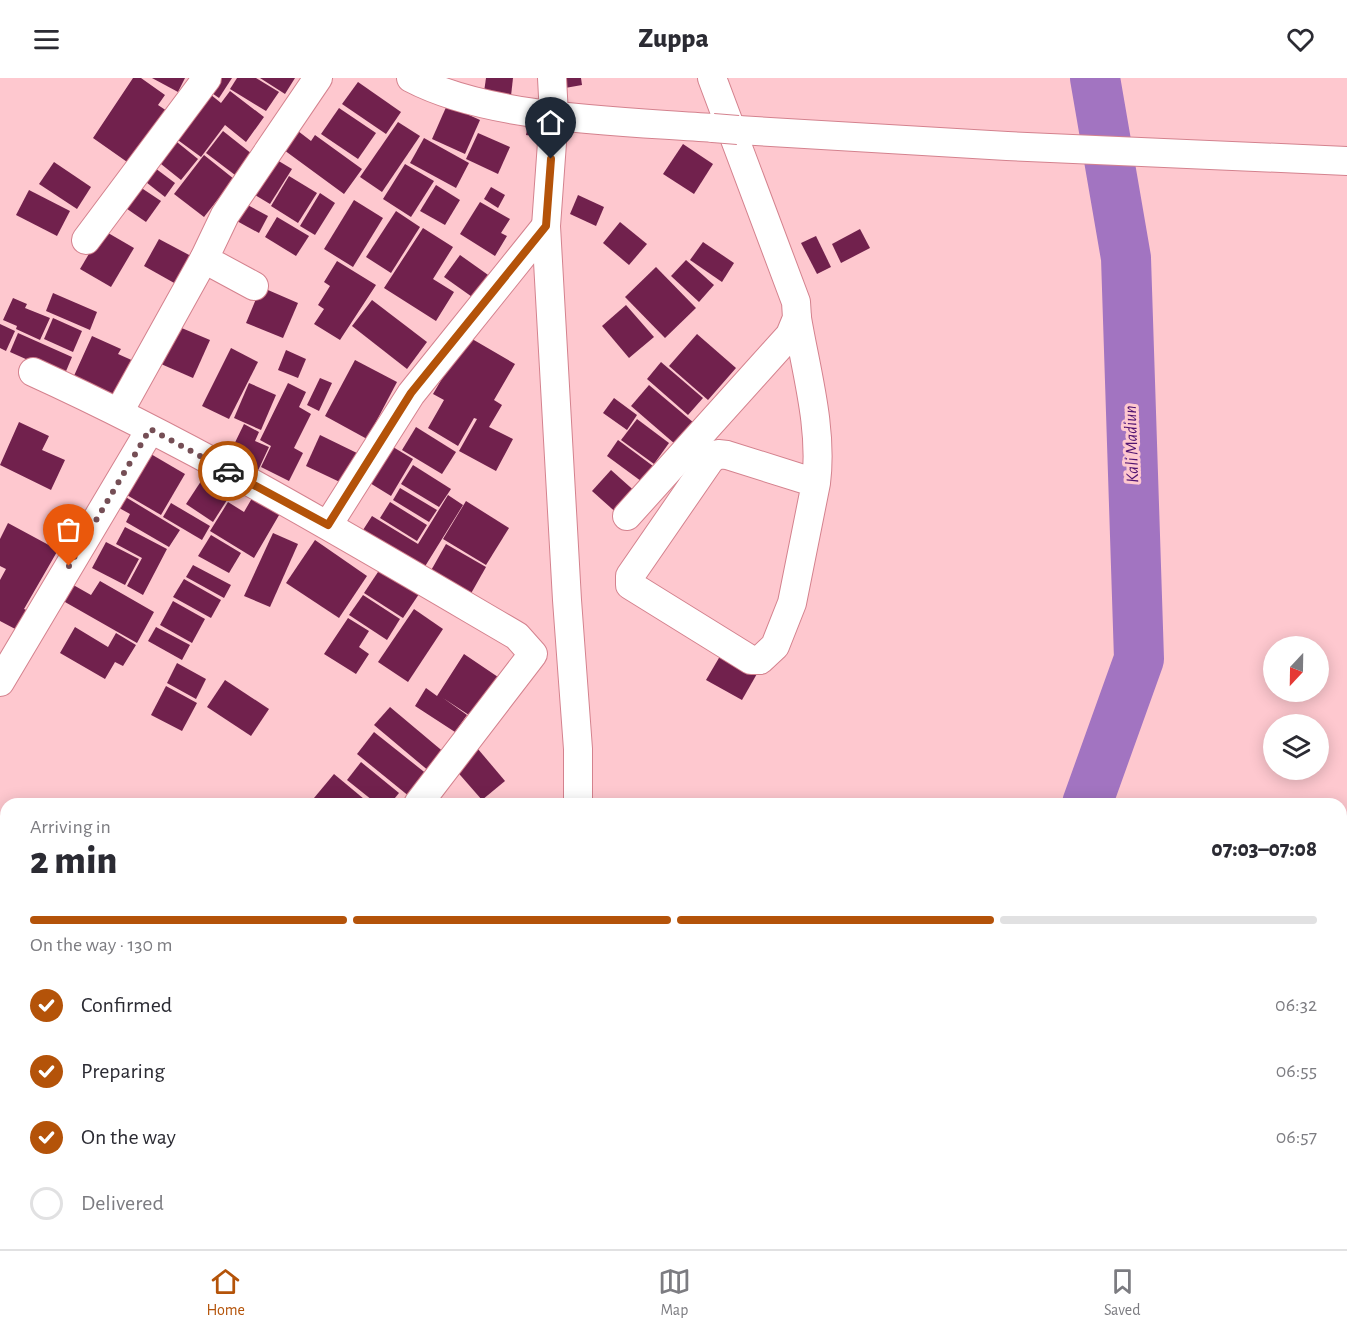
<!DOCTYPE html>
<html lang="en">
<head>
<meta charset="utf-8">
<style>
  body { margin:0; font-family:"Alegreya Sans",sans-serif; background:#f2f2f3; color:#2b2b33; height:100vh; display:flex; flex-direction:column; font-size:22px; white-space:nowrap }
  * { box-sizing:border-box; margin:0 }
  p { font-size:20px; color:#7c7c81 }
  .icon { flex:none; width:33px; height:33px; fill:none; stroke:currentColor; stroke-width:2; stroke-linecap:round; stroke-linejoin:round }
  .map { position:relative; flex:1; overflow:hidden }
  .panel { position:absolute; left:0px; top:720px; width:1347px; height:452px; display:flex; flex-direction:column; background:#fff; border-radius:18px 18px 0 0; box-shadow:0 3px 15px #0003 }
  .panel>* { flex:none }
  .needle { width:39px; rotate:202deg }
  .fabs { position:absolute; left:1263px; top:558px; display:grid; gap:12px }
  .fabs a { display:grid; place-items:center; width:66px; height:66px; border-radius:50%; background:#fff; box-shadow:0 3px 15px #0003; font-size:30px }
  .pin { position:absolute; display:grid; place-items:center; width:51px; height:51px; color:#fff; margin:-62px -26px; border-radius:50% 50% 50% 0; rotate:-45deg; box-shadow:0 0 6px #0007 }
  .pin .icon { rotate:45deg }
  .courier { position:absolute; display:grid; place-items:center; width:60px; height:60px; margin:-30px; border:4px solid #b45309; border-radius:50%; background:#fff; color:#222; box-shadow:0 2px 8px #0007 }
  .headline em { font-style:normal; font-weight:800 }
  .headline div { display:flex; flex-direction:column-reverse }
  .headline { display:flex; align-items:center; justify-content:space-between; height:102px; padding:0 30px }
  h1 { font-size:39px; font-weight:800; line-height:45px }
  .bar { display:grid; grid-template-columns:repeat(4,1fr); gap:9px 6px; align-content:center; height:72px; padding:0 30px }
  .bar i { height:8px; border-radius:4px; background:#e1e1e2 }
  .bar .on { background:#b45309 }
  .bar p { grid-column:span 4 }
  ol { padding:0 30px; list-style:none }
  li { display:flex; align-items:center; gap:18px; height:66px }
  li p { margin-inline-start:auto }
  li .icon { padding:6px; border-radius:50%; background:#b45309; color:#fff; stroke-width:4 }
  li:last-child { color:#7c7c81 }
  li i { width:33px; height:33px; border:3px solid #e1e1e2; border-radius:50% }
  header { display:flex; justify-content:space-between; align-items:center; height:78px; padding:0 30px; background:#fff; font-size:27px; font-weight:800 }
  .menu { display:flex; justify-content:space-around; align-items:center; height:84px; border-top:2px solid #e1e1e2; background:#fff; font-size:16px; color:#7c7c81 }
  .menu a { display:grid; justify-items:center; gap:3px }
  .menu .on { color:#b45309 }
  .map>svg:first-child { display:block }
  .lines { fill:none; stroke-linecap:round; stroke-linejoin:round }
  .river { stroke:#a274c1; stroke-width:50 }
  .building { fill:#71214d }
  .minor-casing { stroke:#d4828e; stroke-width:30 }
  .path { stroke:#a2767d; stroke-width:4; stroke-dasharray:4.5 4.5; stroke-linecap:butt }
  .minor { stroke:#fff; stroke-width:28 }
  .minor-bridge-casing { stroke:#d4828e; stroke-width:30; stroke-linecap:butt }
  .minor-bridge { stroke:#fff; stroke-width:28 }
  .done { stroke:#754e55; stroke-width:6; stroke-dasharray:0 10.8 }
  .route { stroke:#b45309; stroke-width:8 }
  .labels { text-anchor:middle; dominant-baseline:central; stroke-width:6; stroke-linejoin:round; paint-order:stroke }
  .water-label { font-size:18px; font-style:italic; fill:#511371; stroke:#fec8cf }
</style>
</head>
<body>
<header><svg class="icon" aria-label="menu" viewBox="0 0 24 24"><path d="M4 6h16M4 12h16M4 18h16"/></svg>Zuppa<svg class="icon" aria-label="heart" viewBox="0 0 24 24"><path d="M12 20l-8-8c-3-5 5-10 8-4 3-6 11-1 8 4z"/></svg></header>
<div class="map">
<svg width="1347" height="1171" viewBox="0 0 1347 1171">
  <rect width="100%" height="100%" fill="#fec8cf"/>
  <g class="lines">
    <g class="river">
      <path d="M1087 726 1139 581 1126 180 1095 0"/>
      <path d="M566 1171 576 1166"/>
    </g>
  </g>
  <g class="building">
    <path d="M133 0H141L165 17 158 27 167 33 130 86 93 60Z"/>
    <path d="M152 0H185L178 14Z"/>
    <path d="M212 0H232L219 20 206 11Z"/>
    <path d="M237 0H256L279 14 266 33 230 11Z"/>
    <path d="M260 0H295L285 16Z"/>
    <path d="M486 0H513L511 18 484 14Z"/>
    <path d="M563 0H581L582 7 565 10Z"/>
    <path d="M358 4 401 34 386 56 342 26Z"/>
    <path d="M205 12 221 25 230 13 264 39 246 64 225 47 201 79 171 57Z"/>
    <path d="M447 27 480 42 465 76 432 61Z"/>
    <path d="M339 30 376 55 358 81 321 56Z"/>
    <path d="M529 41 548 45 545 60 526 57Z"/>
    <path d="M398 44 420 58 382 114 360 99Z"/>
    <path d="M223 53 252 76 235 97 206 75Z"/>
    <path d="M298 53 311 63 315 57 362 91 344 116 284 72Z"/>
    <path d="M478 55 510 69 498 96 466 81Z"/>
    <path d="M167 56 198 81 181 102 151 78Z"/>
    <path d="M424 60 469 85 456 110 410 85Z"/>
    <path d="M683 66 713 86 694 116 663 96Z"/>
    <path d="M204 77 234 101 204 139 174 116Z"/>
    <path d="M277 82 292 91 270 126 255 117Z"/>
    <path d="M54 84 91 109 77 131 39 106Z"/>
    <path d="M147 84 175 105 165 119 137 97Z"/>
    <path d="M405 86 434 103 411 139 383 121Z"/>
    <path d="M289 98 317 115 298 145 271 128Z"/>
    <path d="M131 103 161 123 146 144 117 124Z"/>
    <path d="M436 107 460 122 445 147 420 133Z"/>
    <path d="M491 109 505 117 498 130 484 121Z"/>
    <path d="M29 112 70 133 57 158 16 137Z"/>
    <path d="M320 115 335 125 315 157 300 148Z"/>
    <path d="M578 117 604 129 596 148 570 136Z"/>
    <path d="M354 122 383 140 353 189 324 171Z"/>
    <path d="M480 124 510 141 501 155 507 158 495 178 460 156Z"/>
    <path d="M244 125 268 138 259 155 235 142Z"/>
    <path d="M396 133 420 149 391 195 366 179Z"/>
    <path d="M277 139 309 158 296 178 265 159Z"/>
    <path d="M620 144 647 166 629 187 603 165Z"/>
    <path d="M423 150 453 169 433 201 454 214 436 243 384 210Z"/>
    <path d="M860 151 870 170 841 185 832 166Z"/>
    <path d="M103 152 134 170 111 209 80 191Z"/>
    <path d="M816 158 831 189 817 196 801 165Z"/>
    <path d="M159 161 191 178 176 206 144 188Z"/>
    <path d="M703 164 734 185 722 204 690 182Z"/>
    <path d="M460 177 491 199 475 221 444 199Z"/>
    <path d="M686 182 714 207 699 224 671 198Z"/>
    <path d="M337 183 376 207 340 262 314 246 324 231 318 227 330 208 324 204Z"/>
    <path d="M656 189 696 230 665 260 625 219Z"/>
    <path d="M261 209 298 225 283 260 246 245Z"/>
    <path d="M53 215 97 234 90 252 46 233Z"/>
    <path d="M13 220 27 226 25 230 50 240 40 262 16 251 17 248 3 242Z"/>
    <path d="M372 222 427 264 407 291 352 248Z"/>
    <path d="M626 227 654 259 629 280 602 248Z"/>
    <path d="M53 240 82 253 73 274 44 261Z"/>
    <path d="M0 246 15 253 6 273 0 270Z"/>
    <path d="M177 248 210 262 193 300 161 286Z"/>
    <path d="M18 255 72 279 64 298 10 274Z"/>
    <path d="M697 256 736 290 708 322 669 288Z"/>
    <path d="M92 258 121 271 118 276 136 284 119 321 73 300Z"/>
    <path d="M467 258 515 286 494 322 502 327 489 349 513 361 496 393 459 373 477 341 474 340 458 368 428 350 444 322 433 316Z"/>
    <path d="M231 270 258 284 229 341 202 328Z"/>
    <path d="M286 272 306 281 298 300 278 292Z"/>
    <path d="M355 282 397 304 367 361 325 338Z"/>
    <path d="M661 284 703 320 688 337 647 301Z"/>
    <path d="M320 300 332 305 319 333 307 327Z"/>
    <path d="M249 305 276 317 261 352 234 340Z"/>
    <path d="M288 305 306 314 299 329 311 336 294 370 303 375 289 403 261 389 271 368 260 362Z"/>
    <path d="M649 307 694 345 675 366 631 328Z"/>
    <path d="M614 320 637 337 627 352 603 335Z"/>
    <path d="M637 341 669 365 654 386 621 362Z"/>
    <path d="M19 344 49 358 42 372 65 382 51 412 0 387Z"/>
    <path d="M244 346 259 354 255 363 269 369 255 399 225 385Z"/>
    <path d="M416 349 456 374 442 396 402 372Z"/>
    <path d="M320 357 359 376 344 406 306 388Z"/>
    <path d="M618 362 653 388 641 403 607 378Z"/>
    <path d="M388 366 413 381 391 418 365 402Z"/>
    <path d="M144 372 185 396 161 437 120 413Z"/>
    <path d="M413 387 451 411 439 429 401 406Z"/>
    <path d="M209 391 236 408 213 444 186 426Z"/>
    <path d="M611 392 639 417 620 438 592 413Z"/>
    <path d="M400 410 437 432 429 444 393 422Z"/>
    <path d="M119 415 180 452 169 469 126 444 130 436 112 426Z"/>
    <path d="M255 415 282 432 254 480 210 453 228 424 244 434Z"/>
    <path d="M448 417 463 427 424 490 363 452 372 438 418 466Z"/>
    <path d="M466 423 509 450 486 487 443 461Z"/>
    <path d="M390 424 427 447 417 463 380 440Z"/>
    <path d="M171 425 210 448 202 462 163 439Z"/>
    <path d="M8 445 58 472 24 531 29 533 19 553 0 543V502L6 491 0 488V461Z"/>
    <path d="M125 449 167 471 143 517 127 508 142 480 116 466Z"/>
    <path d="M273 455 298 466 270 529 244 518Z"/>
    <path d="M211 457 241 475 229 495 198 478Z"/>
    <path d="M315 462 367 498 339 540 286 505Z"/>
    <path d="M106 464 139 481 125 507 92 490Z"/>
    <path d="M446 466 486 489 469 519 429 496Z"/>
    <path d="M193 487 231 507 224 520 186 499Z"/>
    <path d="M380 491 419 516 403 540 364 515Z"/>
    <path d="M184 501 221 522 211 540 173 519Z"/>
    <path d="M100 503 154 534 137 565 58 520 68 504 91 517Z"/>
    <path d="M363 517 400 541 387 562 349 537Z"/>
    <path d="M173 523 205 541 192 565 160 547Z"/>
    <path d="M414 531 443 551 408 604 378 584Z"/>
    <path d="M348 540 369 553 359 569 369 576 356 596 324 576Z"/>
    <path d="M75 549 108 569 116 555 136 567 123 588 115 584 105 601 60 575Z"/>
    <path d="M156 549 190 567 182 582 148 563Z"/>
    <path d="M723 573 758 594 742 622 706 602Z"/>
    <path d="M464 576 498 599 472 639 443 620 467 637 455 654 415 628 426 610 437 618Z"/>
    <path d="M177 585 206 601 196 621 167 605Z"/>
    <path d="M225 602 269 631 251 658 207 629Z"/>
    <path d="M166 608 197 625 182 653 151 637Z"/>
    <path d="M390 629 446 676 430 694 374 647Z"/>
    <path d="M374 654 428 697 410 719 357 676Z"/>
    <path d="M478 671 505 703 482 722 454 690Z"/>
    <path d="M361 684 399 715 390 726H377L347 702Z"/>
    <path d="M334 696 370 726H309Z"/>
  </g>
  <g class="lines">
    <g class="minor-casing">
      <g id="minor">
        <path d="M411 0C491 42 623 43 713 50"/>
        <path d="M552 0 554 37 546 148 567 522 578 671V726"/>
        <path d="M738 52 1007 68 1347 83"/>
        <path d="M86 162 207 0"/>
        <path d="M254 208 204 181 225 137 318 0"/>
        <path d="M797 240C806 293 823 351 816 405L792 525 775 568 760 582H751L630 507V498L710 382 718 376 727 377 816 405"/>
        <path d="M33 294C200 370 358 465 517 558L533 576 418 726"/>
        <path d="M119 334 204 181"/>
        <path d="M627 438 790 257 797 240 796 224 712 0"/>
        <path d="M328 447 411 316 546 148"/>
        <path d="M0 604 150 352"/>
        <path d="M0 1097 6 1095"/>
      </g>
    </g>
    <g class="path">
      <path d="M1341 979 1347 970"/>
      <path d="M1195 1171 1200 1166"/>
    </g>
    <use href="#minor" class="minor"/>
    <g class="minor-bridge-casing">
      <path id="minor-bridge" d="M713 50 738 52"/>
    </g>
    <use href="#minor-bridge" class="minor-bridge"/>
  </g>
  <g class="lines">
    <path class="done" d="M69 488 150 351 228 393"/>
    <path class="route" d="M228 393 328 447 411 315 546 148 551 81"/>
  </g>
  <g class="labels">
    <g class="water-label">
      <text transform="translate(1132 366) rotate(-92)">Kali Madiun</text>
    </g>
  </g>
</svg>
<div class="fabs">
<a><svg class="needle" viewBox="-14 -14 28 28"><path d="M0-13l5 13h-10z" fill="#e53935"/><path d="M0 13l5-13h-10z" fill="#7c7c81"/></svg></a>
<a><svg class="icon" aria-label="layers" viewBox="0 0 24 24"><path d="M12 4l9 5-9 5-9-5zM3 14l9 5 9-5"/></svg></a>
</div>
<div class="pin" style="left:69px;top:488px;background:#ea580c"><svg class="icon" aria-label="bag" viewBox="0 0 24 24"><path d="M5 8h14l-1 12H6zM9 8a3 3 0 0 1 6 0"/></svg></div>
<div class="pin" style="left:551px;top:81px;background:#1f2937"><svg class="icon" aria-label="home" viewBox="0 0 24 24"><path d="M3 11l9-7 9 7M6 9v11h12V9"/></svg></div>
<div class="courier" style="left:228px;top:393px"><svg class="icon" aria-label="car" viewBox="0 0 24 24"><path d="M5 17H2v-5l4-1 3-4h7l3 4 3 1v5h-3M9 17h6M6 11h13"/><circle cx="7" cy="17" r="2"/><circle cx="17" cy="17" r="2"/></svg></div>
<section class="panel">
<div class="headline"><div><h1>2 min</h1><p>Arriving in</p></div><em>07:03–07:08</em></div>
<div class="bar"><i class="on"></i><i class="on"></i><i class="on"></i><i></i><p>On the way · 130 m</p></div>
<ol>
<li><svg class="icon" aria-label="check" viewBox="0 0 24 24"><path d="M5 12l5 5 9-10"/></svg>Confirmed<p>06:32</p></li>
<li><svg class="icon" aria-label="check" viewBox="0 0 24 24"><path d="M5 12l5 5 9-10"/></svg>Preparing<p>06:55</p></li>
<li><svg class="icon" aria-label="check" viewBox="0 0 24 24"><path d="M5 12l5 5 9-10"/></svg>On the way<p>06:57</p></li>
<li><i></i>Delivered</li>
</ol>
</section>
</div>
<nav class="menu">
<a class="on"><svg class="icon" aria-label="home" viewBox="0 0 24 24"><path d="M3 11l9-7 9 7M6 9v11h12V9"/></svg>Home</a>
<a><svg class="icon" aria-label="map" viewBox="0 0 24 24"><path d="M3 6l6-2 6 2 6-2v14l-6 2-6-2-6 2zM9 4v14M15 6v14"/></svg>Map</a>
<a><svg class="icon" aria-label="saved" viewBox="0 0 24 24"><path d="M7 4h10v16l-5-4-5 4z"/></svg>Saved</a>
</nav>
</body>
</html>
